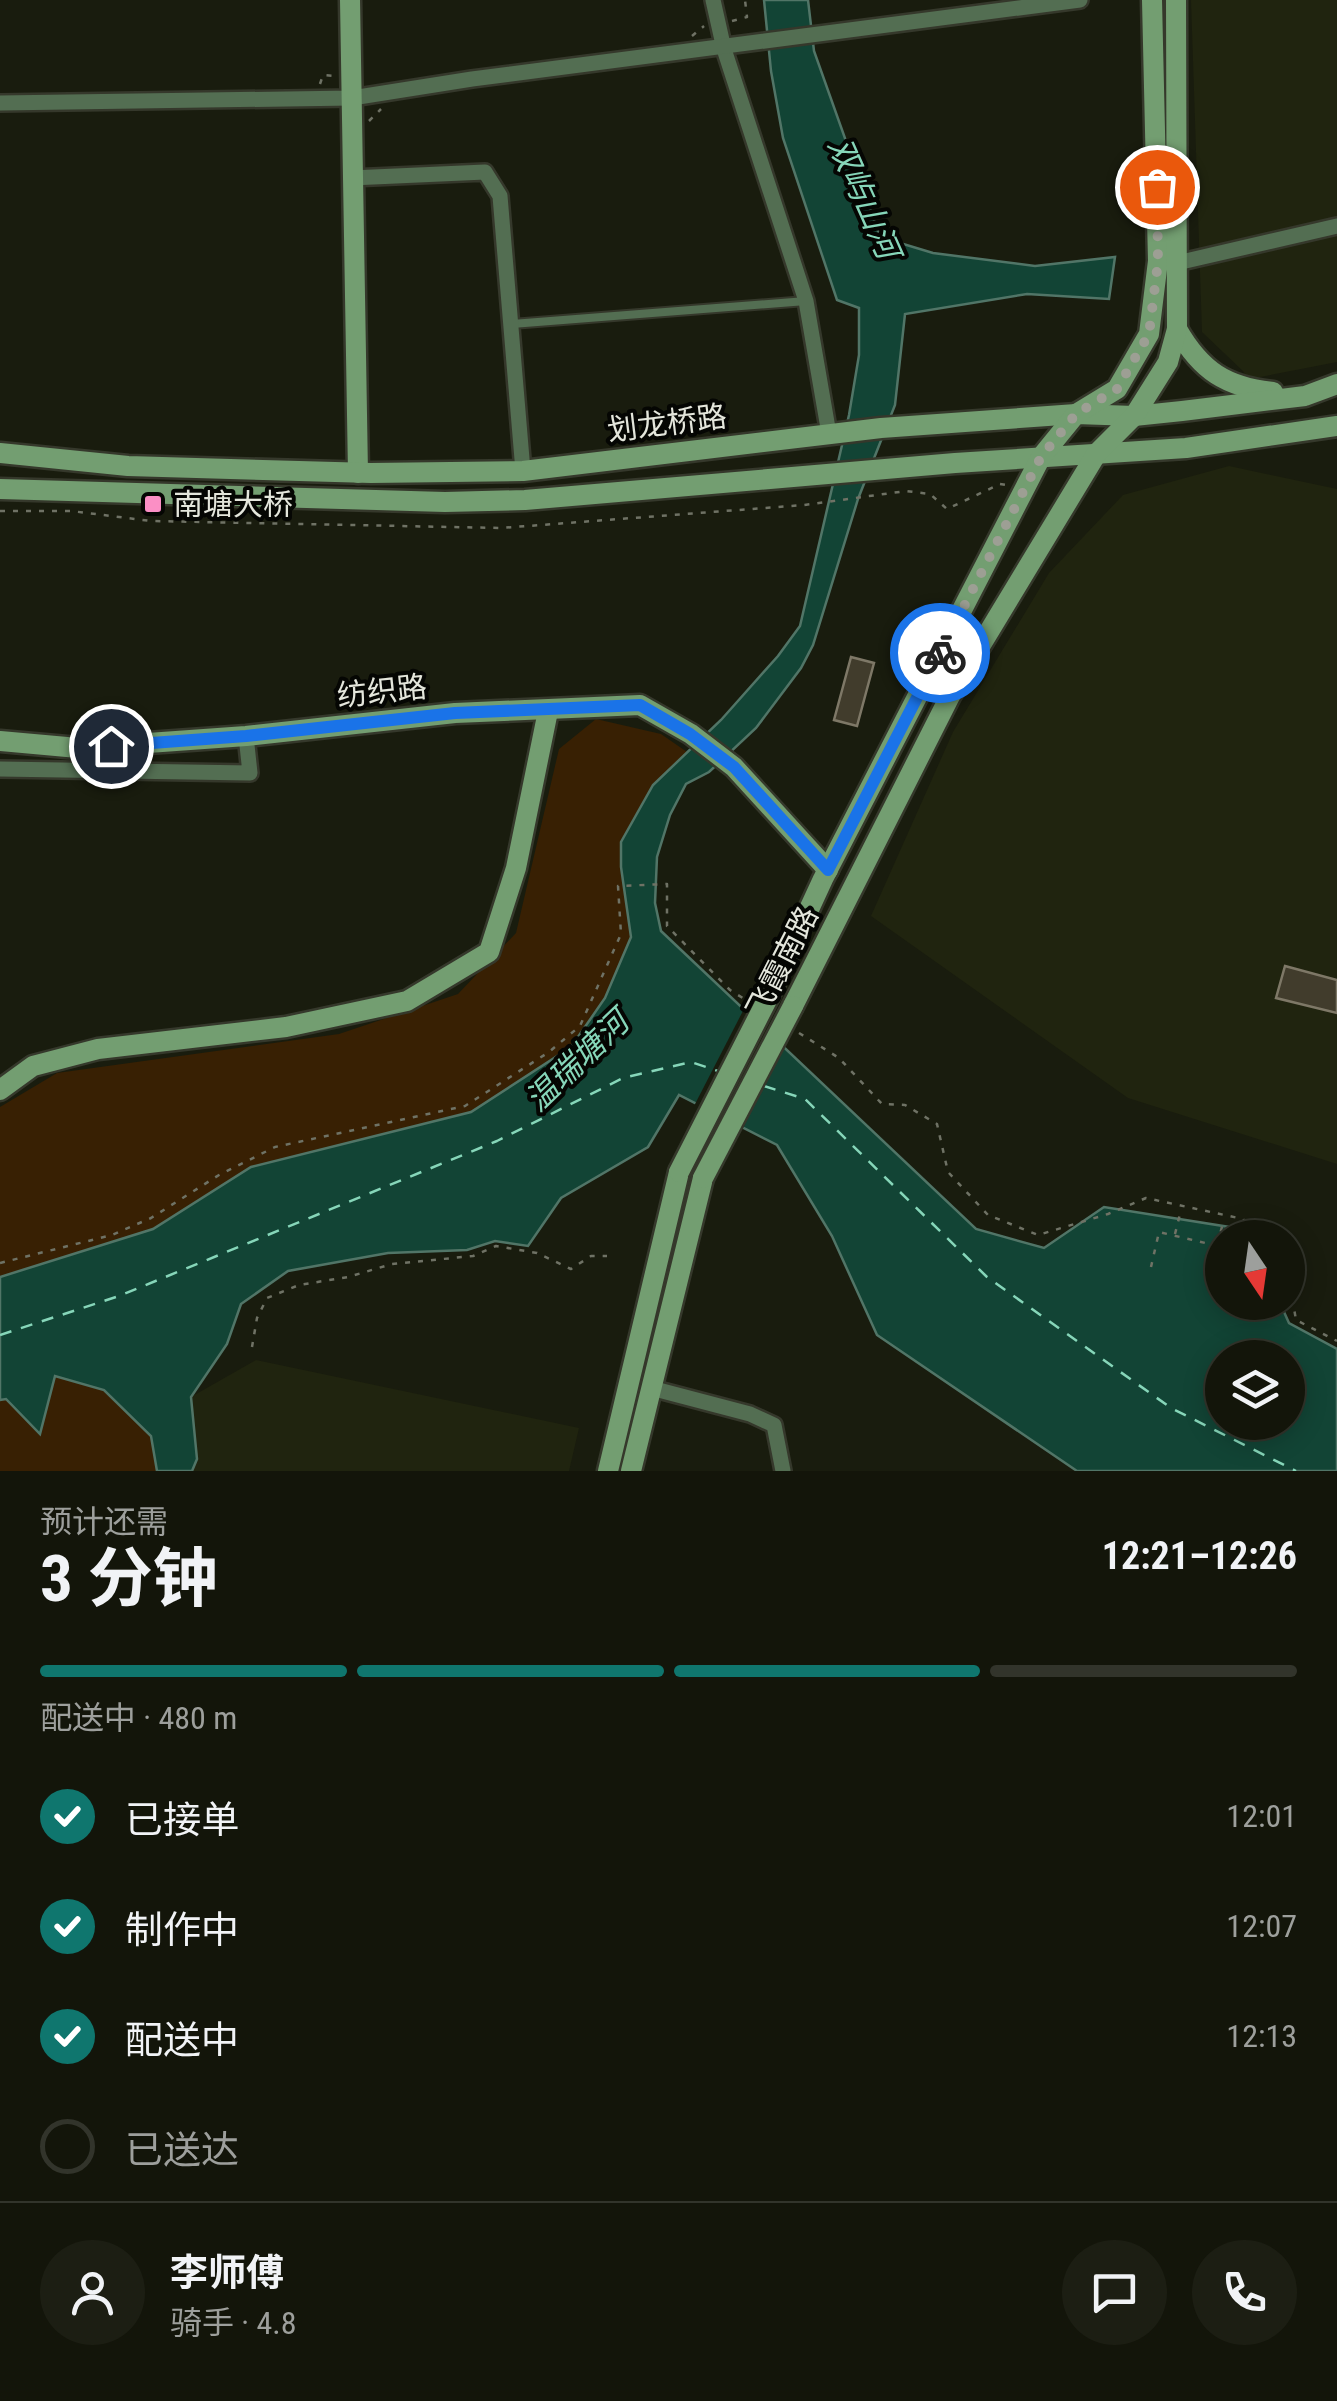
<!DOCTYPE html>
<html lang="zh">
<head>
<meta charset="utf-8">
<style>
  body { margin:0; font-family:"Roboto Condensed","Noto Sans SC",sans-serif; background:#1c1e13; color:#f1f3f6; height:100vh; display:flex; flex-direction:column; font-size:38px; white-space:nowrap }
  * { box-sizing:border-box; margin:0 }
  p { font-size:32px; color:#9d9f9c }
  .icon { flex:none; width:55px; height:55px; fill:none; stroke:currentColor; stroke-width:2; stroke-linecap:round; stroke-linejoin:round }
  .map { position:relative; height:1471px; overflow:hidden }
  .sheet { display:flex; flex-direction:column; background:#13150a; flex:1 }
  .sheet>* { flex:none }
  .needle { width:65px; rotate:167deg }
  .controls { position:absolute; left:1205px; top:1220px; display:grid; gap:20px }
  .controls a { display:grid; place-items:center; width:100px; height:100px; border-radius:50%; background:#13150a; box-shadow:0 5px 25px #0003,0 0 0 2px #32342b; font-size:50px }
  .pin { position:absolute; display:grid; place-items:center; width:85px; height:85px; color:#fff; margin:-42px; border:5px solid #fff; border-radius:50%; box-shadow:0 2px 10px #0007 }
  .courier { position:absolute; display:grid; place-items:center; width:100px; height:100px; margin:-50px; border:8px solid #1a73e8; border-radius:50%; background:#fff; color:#222; box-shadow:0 2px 12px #0007 }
  .head em { font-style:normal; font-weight:700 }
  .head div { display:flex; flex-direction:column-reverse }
  .head { display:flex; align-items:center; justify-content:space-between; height:170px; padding:0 40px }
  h1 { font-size:65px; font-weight:700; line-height:75px }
  .bar { display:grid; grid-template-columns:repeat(4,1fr); gap:15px 10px; align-content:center; height:120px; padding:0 40px }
  .bar i { height:12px; border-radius:8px; background:#32342b }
  .bar .active { background:#0f766e }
  .bar p { grid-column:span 4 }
  .line { display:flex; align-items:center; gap:25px; padding:0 40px; border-top:2px solid #32342b }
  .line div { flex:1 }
  .round { display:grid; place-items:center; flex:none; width:105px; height:105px; border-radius:52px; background:#1c1e13 }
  ol { padding:0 40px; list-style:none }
  li { display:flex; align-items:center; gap:30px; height:110px }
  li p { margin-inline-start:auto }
  li .icon { padding:10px; border-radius:50%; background:#0f766e; color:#fff; stroke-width:4 }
  li:last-child { color:#9d9f9c }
  li i { width:55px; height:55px; border:5px solid #32342b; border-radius:50% }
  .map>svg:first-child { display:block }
  .built { fill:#20240f }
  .green { fill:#382003 }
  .water { fill:#124435; stroke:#517567; stroke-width:2.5; fill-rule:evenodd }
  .pier { fill:#191c0e }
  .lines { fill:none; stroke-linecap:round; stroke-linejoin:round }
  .ferry { stroke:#86d6b9; stroke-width:2.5; stroke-dasharray:12 10; stroke-linecap:butt }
  .building { fill:#413c2c; stroke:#7e7867; stroke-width:2.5 }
  .lane-casing { stroke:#35382b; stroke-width:12 }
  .street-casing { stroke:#35382b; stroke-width:20 }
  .secondary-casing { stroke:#35382b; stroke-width:25 }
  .path { stroke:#6f7265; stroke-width:2.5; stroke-dasharray:5 8; stroke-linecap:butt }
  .lane { stroke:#536e52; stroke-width:8 }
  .street { stroke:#536e52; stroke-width:15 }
  .secondary { stroke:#739e71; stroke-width:20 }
  .secondary-bridge-casing { stroke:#35382b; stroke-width:25; stroke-linecap:butt }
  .secondary-bridge { stroke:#739e71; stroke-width:20 }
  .done { stroke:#9d9f94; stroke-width:10; stroke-dasharray:0 18 }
  .route { stroke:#1a73e8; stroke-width:12 }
  .poi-dot { fill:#fb8fc5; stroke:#050603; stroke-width:4 }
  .labels { text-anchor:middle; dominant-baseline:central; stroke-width:8; stroke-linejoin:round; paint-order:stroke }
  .street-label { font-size:30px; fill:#e4e6dc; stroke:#050603 }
  .poi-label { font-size:30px; fill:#e4e6dc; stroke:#050603; text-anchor:start }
  .water-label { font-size:32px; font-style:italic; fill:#86d6b9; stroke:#050603 }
</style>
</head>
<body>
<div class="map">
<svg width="1337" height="1471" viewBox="0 0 1337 1471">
  <rect width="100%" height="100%" fill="#191c0e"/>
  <g class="built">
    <path d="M1191 0H1337V362L1245 380 1244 372 1202 332Z"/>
    <path d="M1229 466 1337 489V1164L1128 1098 871 916 953 732 1049 573 1123 495Z"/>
    <path d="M256 1360 579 1428 569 1471H192L197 1459 191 1397Z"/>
  </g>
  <g class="green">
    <path d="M596 719 661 734 687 752 653 785 621 842V867L631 937 605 998 571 1047 471 1112 251 1167 153 1229 0 1277V1107L57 1073 339 1034 458 994 516 933 559 749Z"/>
    <path d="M55 1376 104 1390 151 1436 157 1471H0V1400L6 1398 39 1433Z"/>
  </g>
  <path class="water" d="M764 0H808L814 51 880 237 933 253 1035 266 1115 257 1109 299 1027 294 905 314 895 405 858 499 813 645 801 668 756 728 709 772 686 784 670 815 657 857 655 903 661 931 976 1229 1044 1248 1104 1207 1248 1230 1251 1237 1222 1238V1302L1280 1303 1289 1323 1337 1349V1471H1077L877 1335 832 1236 777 1145 679 1095 648 1147 561 1198 528 1246 495 1241 467 1250 388 1253 288 1271 241 1304 227 1344 191 1397 197 1459 192 1471H157L151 1436 104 1390 55 1376 40 1434 6 1399 0 1400V1277L153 1229 251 1167 471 1112 571 1047 605 998 631 937 621 867V842L653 785 721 720 778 656 800 626 849 415 859 355V308L837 300 783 138 771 71ZM1222 1358H1288V1422H1222Z"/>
  <path class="pier" d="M746 1005 785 1042 741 1132 693 1108Z"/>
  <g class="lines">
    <g class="ferry">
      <path d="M764 1086 805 1099 987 1277 1171 1408 1296 1471"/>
      <path d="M0 1335 119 1296 497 1141 623 1078 691 1062 718 1071"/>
    </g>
  </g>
  <g class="building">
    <path d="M851 657 874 663 857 726 834 720Z"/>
    <path d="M1285 966 1337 980V1013L1276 998Z"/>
  </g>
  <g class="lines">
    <g class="lane-casing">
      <path id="lane" d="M512 324 806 301"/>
    </g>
    <g class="street-casing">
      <g id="street">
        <path d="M713 0 724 49 806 301 829 434"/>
        <path d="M0 103 352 98 472 79 1080 0"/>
        <path d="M351 178 485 172 500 196 523 471"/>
        <path d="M1177 263 1337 226"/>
        <path d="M0 769 250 773 246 736"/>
        <path d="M651 1388 750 1414 774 1425 783 1471"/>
      </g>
    </g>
    <g class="secondary-casing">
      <g id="secondary">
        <path d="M350 0 358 473"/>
        <path d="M1177 329C1201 371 1226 387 1273 392"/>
        <path d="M0 453 128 466 371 473 523 471 881 428 1076 414 1134 416 1182 411 1305 396 1337 384"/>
        <path d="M0 489 445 502 525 500 955 463 1186 448 1337 426"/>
        <path d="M0 741 78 748 246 736 455 713 640 705 691 734 734 767 828 870"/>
        <path d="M769 996 823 879 1041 457 1076 414 1117 389 1149 334 1158 261 1152 0"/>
        <path d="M793 1006 950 696 1097 453 1134 416 1168 362 1177 329 1176 0"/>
        <path d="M0 1090 33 1066 98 1049 286 1027 407 1001 489 952 516 868 548 711"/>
        <path d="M608 1471 679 1172"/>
        <path d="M631 1471 703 1178"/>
      </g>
    </g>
    <g class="path">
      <path d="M732 21 747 17 745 0"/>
      <path d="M692 36 704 26"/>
      <path d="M320 84 323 75 336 76"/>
      <path d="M369 121 381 109"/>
      <path d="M0 511H71L151 521 501 528 804 505 906 491 930 494 947 509 1000 484 1006 485"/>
      <path d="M799 1033 839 1058 882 1104 905 1105 937 1124 948 1172 988 1215 1038 1235 1108 1214 1146 1198 1243 1219 1258 1238"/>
      <path d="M1175 1234 1181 1210"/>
      <path d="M1217 1244 1224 1220"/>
      <path d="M0 1263 112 1235 151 1218 219 1175 275 1147 465 1106 549 1052 580 1026 621 934 618 886 667 884V926L730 990 746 1000"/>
      <path d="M1151 1267 1159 1232 1222 1247"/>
      <path d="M1288 1273 1296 1320 1337 1341"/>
      <path d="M1220 1282 1222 1272"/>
      <path d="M252 1347 257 1318 267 1298 299 1285 348 1277 392 1264 473 1256 496 1246 537 1253 571 1269 591 1256H607"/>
    </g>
    <use href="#lane" class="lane"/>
    <use href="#street" class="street"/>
    <use href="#secondary" class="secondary"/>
    <g class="secondary-bridge-casing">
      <g id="secondary-bridge">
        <path d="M679 1172 769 996"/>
        <path d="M703 1178 793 1006"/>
      </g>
    </g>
    <use href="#secondary-bridge" class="secondary-bridge"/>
  </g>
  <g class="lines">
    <path class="done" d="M940 653 1041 457 1076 414 1117 389 1149 334 1158 262 1157 187"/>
    <path class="route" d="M111 746 246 736 455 713 640 705 690 734 734 767 828 870 940 653"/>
  </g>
  <rect class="poi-dot" x="143" y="494" width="20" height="20" rx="5"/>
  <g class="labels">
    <g class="street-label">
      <text transform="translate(667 423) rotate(-7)">划龙桥路</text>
      <text transform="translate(382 691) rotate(-6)">纺织路</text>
      <text transform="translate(782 962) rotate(-63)">飞霞南路</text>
    </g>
    <g class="poi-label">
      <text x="173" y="504">南塘大桥</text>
    </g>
    <g class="water-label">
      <text transform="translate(864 198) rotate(66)">双屿山河</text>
      <text transform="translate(577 1061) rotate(-44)">温瑞塘河</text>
    </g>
  </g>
</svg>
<div class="controls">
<a><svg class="needle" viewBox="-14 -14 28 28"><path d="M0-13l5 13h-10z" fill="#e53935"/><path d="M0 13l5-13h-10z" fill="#9d9f9c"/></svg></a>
<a><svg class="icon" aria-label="layers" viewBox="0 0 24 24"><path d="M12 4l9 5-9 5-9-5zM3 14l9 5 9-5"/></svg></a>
</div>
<div class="pin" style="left:1157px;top:187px;background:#ea580c"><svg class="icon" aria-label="bag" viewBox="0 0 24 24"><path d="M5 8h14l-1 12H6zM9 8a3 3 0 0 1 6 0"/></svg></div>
<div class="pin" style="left:111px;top:746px;background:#1f2937"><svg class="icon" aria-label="home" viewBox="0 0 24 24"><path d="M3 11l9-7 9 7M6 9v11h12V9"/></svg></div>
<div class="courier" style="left:940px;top:653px"><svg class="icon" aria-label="bike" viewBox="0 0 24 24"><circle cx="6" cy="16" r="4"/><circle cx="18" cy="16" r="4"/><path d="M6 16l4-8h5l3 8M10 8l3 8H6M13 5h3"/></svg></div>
</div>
<section class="sheet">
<div class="head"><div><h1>3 分钟</h1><p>预计还需</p></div><em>12:21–12:26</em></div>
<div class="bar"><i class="active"></i><i class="active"></i><i class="active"></i><i></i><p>配送中 · 480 m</p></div>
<ol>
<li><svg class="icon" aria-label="check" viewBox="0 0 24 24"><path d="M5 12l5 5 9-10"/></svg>已接单<p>12:01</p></li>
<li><svg class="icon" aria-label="check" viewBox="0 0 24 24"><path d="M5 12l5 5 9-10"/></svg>制作中<p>12:07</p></li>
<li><svg class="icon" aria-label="check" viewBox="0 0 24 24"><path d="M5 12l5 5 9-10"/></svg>配送中<p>12:13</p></li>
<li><i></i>已送达</li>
</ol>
<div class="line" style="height:180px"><a class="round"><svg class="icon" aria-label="person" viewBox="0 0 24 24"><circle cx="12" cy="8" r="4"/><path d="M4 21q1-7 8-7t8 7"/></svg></a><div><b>李师傅</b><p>骑手 · 4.8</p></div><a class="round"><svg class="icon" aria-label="chat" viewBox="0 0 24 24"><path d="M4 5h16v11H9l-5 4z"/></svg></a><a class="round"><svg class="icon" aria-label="phone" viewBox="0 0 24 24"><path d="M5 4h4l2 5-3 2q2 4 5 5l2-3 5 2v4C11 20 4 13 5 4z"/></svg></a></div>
</section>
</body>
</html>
